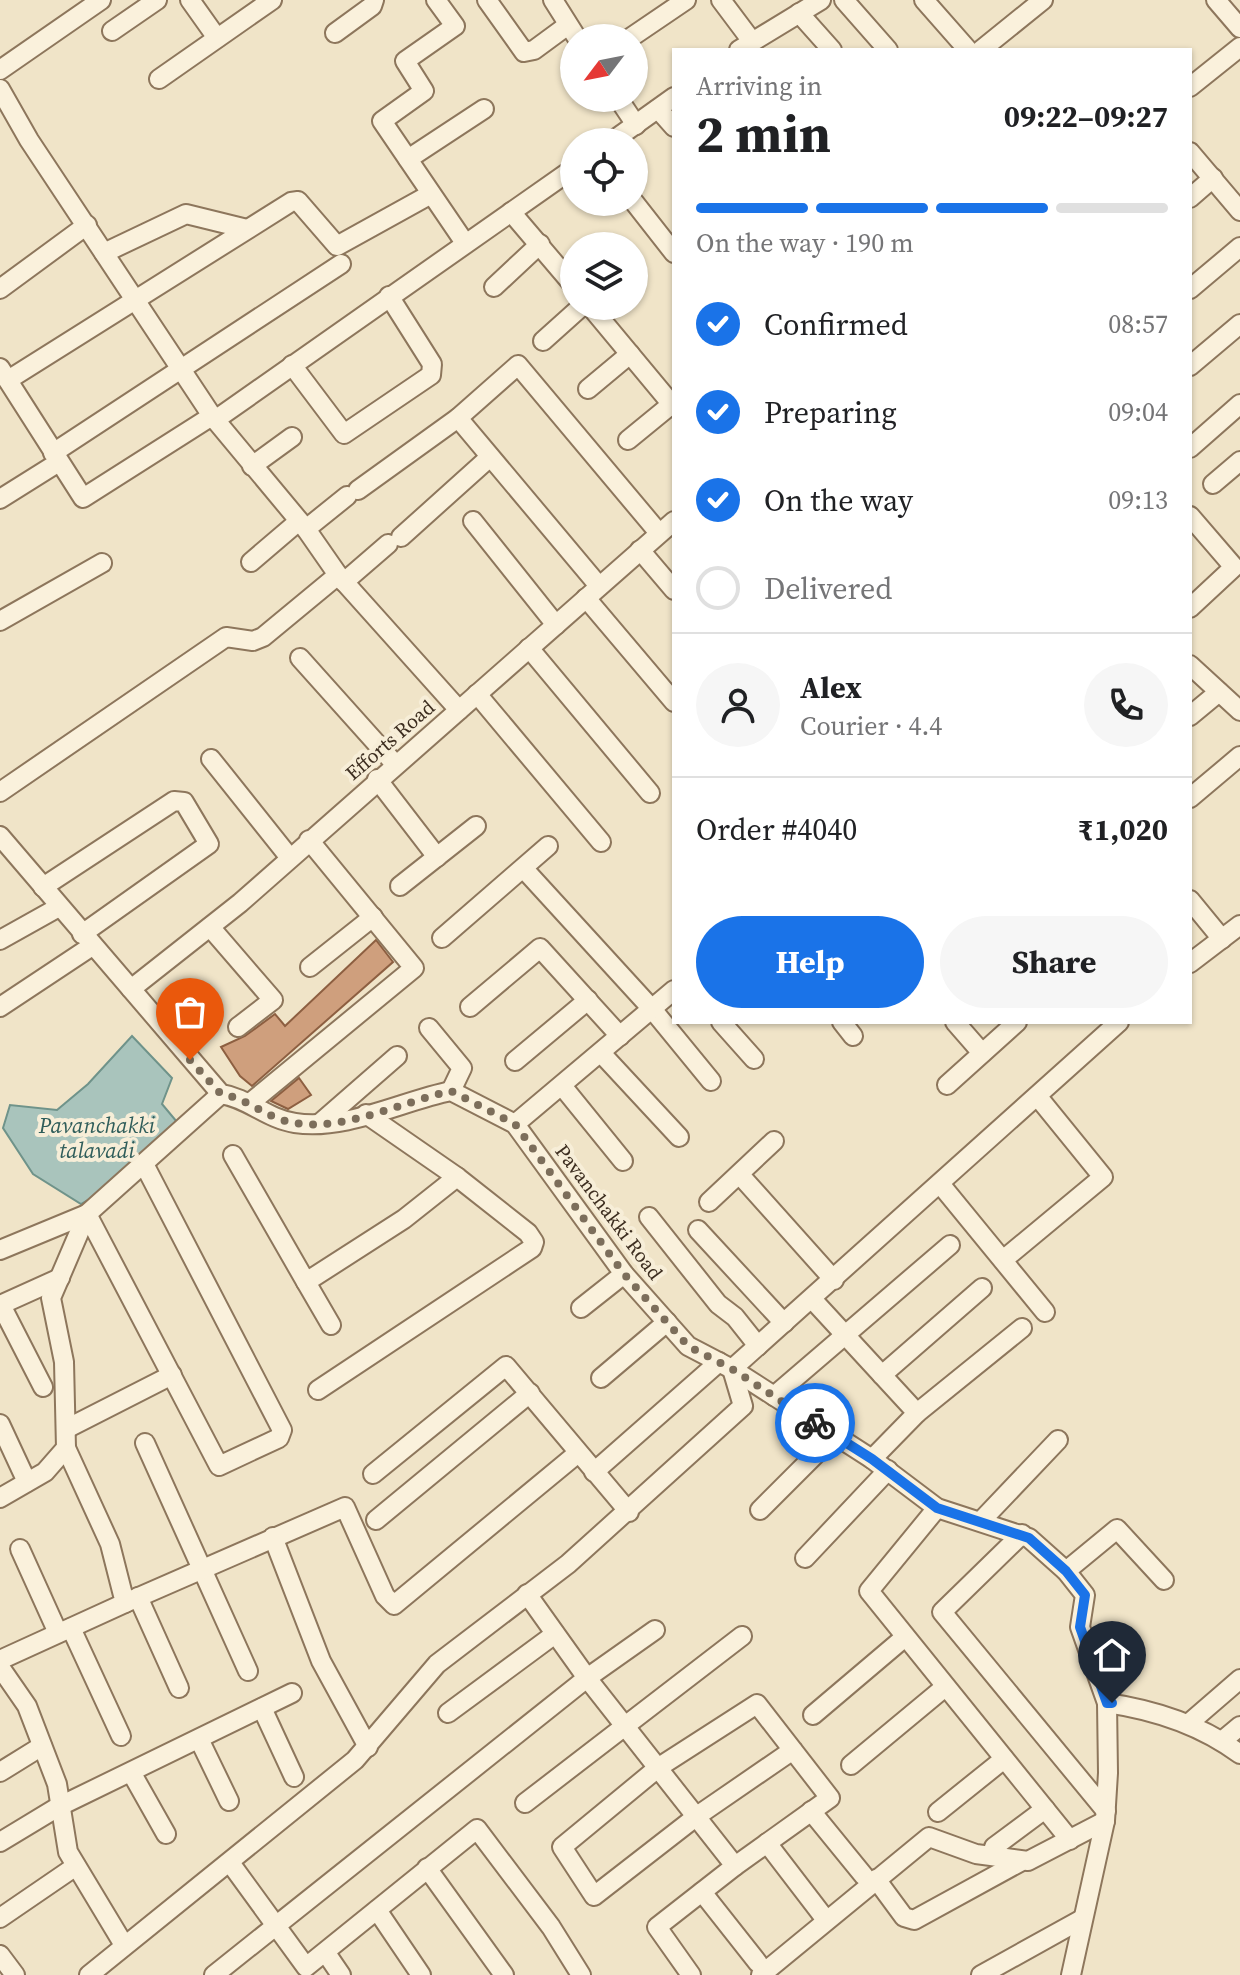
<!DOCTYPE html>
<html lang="en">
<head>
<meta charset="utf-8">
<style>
  body { margin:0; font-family:"Source Serif 4",serif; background:#f6f6f6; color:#202124; height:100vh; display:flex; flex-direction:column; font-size:30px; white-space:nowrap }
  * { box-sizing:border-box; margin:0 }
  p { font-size:26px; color:#757577 }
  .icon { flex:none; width:44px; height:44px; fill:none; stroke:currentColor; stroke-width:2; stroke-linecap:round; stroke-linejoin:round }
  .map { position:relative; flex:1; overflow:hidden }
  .details { position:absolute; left:672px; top:48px; width:520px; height:976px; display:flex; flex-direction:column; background:#fff; border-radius:0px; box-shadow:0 2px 6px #0004 }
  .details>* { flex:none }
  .needle { width:52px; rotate:238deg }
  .fabs { position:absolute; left:560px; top:24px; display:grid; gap:16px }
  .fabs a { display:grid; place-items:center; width:88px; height:88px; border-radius:50%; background:#fff; box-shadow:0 2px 6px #0004; font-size:40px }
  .pin { position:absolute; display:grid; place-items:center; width:68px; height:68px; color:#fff; margin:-82px -34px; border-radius:50% 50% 50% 0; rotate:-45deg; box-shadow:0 0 8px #0007 }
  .pin .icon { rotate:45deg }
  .courier { position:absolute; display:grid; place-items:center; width:80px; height:80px; margin:-40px; border:6px solid #1a73e8; border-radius:50%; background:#fff; color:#222; box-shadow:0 2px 10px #0007 }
  .overview em { font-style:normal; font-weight:700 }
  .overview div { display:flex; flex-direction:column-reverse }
  .overview { display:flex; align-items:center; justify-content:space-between; height:136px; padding:0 24px }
  h1 { font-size:52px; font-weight:700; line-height:60px }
  .bar { display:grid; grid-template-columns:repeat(4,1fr); gap:12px 8px; align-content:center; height:96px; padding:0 24px }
  .bar i { height:10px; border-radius:6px; background:#e0e0e0 }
  .bar .selected { background:#1a73e8 }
  .bar p { grid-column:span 4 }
  .line { display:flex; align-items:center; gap:20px; padding:0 24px; border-top:2px solid #e0e0e0 }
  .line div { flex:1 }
  .round { display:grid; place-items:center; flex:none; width:84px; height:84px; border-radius:42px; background:#f6f6f6 }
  ol { padding:0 24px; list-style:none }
  li { display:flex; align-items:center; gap:24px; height:88px }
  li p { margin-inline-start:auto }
  li .icon { padding:8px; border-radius:50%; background:#1a73e8; color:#fff; stroke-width:4 }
  li:last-child { color:#757577 }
  li i { width:44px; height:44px; border:4px solid #e0e0e0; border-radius:50% }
  .action { display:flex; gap:16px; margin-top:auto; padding:16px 24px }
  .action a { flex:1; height:92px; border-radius:48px; background:#1a73e8; color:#fff; font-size:32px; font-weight:700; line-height:92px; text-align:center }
  .action a+a { background:#f6f6f6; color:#202124 }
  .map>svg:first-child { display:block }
  .water { fill:#a9c4bc; stroke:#6f938a; stroke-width:2 }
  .building { fill:#cf9f7d; stroke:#8d5f41; stroke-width:2 }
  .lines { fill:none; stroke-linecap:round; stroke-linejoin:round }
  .minor-casing { stroke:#8d765c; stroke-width:22 }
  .minor { stroke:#faf1dc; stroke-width:18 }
  .done { stroke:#7c6e5b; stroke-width:8; stroke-dasharray:0 14.4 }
  .route { stroke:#1a73e8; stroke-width:10 }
  .labels { text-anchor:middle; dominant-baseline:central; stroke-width:8; stroke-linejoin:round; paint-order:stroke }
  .street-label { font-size:20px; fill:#3d2e20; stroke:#f7eed8 }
  .water-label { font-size:22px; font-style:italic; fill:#2f5d5a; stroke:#f7eed8 }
</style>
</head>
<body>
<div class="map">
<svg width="1240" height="1975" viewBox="0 0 1240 1975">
  <rect width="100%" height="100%" fill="#f0e4c8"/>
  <path class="water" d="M132 1036 172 1078 162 1104 177 1122 108 1188 81 1204 33 1174 3 1128 10 1105 57 1110 88 1084Z"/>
  <g class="building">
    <path d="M376 940 393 962 252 1086 240 1076 221 1047 245 1036 275 1014 285 1026Z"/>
    <path d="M299 1078 311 1095 288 1109 271 1101Z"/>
  </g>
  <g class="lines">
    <g class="minor-casing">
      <g id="minor">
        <path d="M190 0 217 38"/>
        <path d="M436 0 455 26 405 61 424 91 382 121 465 243"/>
        <path d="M487 0 524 52 534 50 568 25"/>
        <path d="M553 0 577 38"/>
        <path d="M721 0 751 40"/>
        <path d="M844 0 888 50"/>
        <path d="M924 0 968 50"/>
        <path d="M1216 0 1240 28"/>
        <path d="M799 13 832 50"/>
        <path d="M112 31 157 0"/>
        <path d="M335 33 372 6 374 0"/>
        <path d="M630 38 686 0"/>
        <path d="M739 50 821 0"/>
        <path d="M981 50 1043 0"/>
        <path d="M0 70 101 0"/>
        <path d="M159 79 272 0"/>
        <path d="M1190 87 1240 47"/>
        <path d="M0 89 29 140 212 416 306 529 338 575 459 710"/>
        <path d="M618 98 636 125"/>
        <path d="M658 109 674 127"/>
        <path d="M611 142 674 97"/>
        <path d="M1190 152 1240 211"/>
        <path d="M408 159 484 109"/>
        <path d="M1190 198 1213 178"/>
        <path d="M634 202 674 253"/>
        <path d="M511 212 574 286"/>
        <path d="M104 253 186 214 247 229"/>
        <path d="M494 287 540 244"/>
        <path d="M0 289 87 225"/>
        <path d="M1190 289 1240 247"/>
        <path d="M590 306 674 407"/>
        <path d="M543 341 582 306"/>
        <path d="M292 365 344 434 431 375 432 364 389 296"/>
        <path d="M1190 366 1240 324"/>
        <path d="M0 368 83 498 212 416"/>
        <path d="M8 380 291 202 298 201 337 246 431 194"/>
        <path d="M588 389 630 354"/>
        <path d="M215 420 574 168"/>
        <path d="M628 440 672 404"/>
        <path d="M1190 448 1240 404"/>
        <path d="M53 453 341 264"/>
        <path d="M252 466 292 437"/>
        <path d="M1213 484 1240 461"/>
        <path d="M358 490 458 418"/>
        <path d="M0 499 59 462"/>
        <path d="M1190 516 1234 567 1190 608"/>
        <path d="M473 521 556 625"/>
        <path d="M306 529 347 496"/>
        <path d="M401 537 490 457"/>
        <path d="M640 550 674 590"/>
        <path d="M251 562 299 521"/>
        <path d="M344 582 388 544"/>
        <path d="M599 586 458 418 518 365 659 533"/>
        <path d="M586 598 674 702"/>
        <path d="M0 621 102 563"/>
        <path d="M529 648 650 793"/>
        <path d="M300 658 395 764"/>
        <path d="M1190 665 1240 711"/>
        <path d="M477 694 601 842"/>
        <path d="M1190 716 1219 692"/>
        <path d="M211 759 290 858"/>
        <path d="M377 779 437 857"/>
        <path d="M0 792 226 637 253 641 263 637 338 575"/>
        <path d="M1190 798 1240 756"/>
        <path d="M0 836 221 1094C248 1098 267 1119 295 1123 345 1131 402 1101 451 1091L515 1124 624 1274 688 1346 732 1369 872 1459 917 1413 812 1299"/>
        <path d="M524 869 652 1009 711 1081"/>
        <path d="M400 886 476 826"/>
        <path d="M43 887 174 801 184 802 209 844 82 934"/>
        <path d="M1190 900 1222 939"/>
        <path d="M210 927 273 1000 238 1027"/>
        <path d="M442 938 548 846"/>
        <path d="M0 940 59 907"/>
        <path d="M1190 963 1240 925"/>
        <path d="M310 967 373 917"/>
        <path d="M131 989 240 903 674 521"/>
        <path d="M0 1007 92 946"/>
        <path d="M470 1007 540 948 620 1036"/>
        <path d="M721 1022 754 1059"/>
        <path d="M842 1022 853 1036"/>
        <path d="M955 1022 982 1053"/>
        <path d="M429 1028 462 1068 451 1091"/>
        <path d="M601 1053 679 1137"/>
        <path d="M515 1061 588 1000"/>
        <path d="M947 1085 1017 1022"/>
        <path d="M563 1087 623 1161"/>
        <path d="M250 1103 414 968 309 840"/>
        <path d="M319 1124 397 1056"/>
        <path d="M515 1124 674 990"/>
        <path d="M233 1155 306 1282 404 1219 457 1177 366 1114"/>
        <path d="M740 1175 834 1280"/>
        <path d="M941 1185 1045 1312"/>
        <path d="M709 1202 774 1141"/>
        <path d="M649 1217 718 1304 735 1317 758 1346"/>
        <path d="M698 1230 784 1323"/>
        <path d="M0 1250 87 1214 219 1466 279 1438 282 1430 144 1164"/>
        <path d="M1003 1260 1103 1177 1038 1097"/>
        <path d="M306 1282 331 1325"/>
        <path d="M0 1305 60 1278"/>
        <path d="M1 1305 43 1387"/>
        <path d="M581 1308 624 1274"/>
        <path d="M732 1369 1119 1022"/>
        <path d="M882 1375 982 1288"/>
        <path d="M601 1378 667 1322"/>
        <path d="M318 1390 532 1248 534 1242 528 1233 457 1177"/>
        <path d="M774 1396 950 1245"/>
        <path d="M917 1413 1022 1328"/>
        <path d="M0 1424 27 1482"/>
        <path d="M66 1429 172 1375"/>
        <path d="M145 1443 248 1671"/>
        <path d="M872 1459 937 1508 1029 1538 1066 1571 1085 1595 1080 1627 1107 1703 1108 1773 1105 1821 1071 1975"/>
        <path d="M594 1472 719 1362"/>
        <path d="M373 1474 506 1366 629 1512"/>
        <path d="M0 1498 45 1472 66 1448 64 1362 51 1298 87 1214 221 1094"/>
        <path d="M937 1508 869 1591 1070 1840"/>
        <path d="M760 1510 835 1435"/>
        <path d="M376 1520 530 1393"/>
        <path d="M981 1521 1058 1440"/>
        <path d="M1022 1534 942 1612 1106 1811"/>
        <path d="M273 1537 321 1661 368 1747"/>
        <path d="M20 1549 58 1633"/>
        <path d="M805 1558 888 1470"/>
        <path d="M1066 1571 1117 1529 1164 1580"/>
        <path d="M527 1594 587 1678 735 1866 657 1927 691 1975"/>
        <path d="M138 1597 179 1688"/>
        <path d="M125 1603 345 1507 385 1596 394 1605 578 1453"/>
        <path d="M71 1628 121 1736"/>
        <path d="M0 1660 125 1603 110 1544 66 1448"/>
        <path d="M0 1667 27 1706 57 1784 68 1852 124 1945"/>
        <path d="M1107 1703C1155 1710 1201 1725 1240 1754"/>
        <path d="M262 1708 294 1777"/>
        <path d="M448 1713 555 1634"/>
        <path d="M813 1715 905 1637"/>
        <path d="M1188 1724 1240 1679"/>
        <path d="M199 1739 229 1801"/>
        <path d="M1222 1741 1240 1726"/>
        <path d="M851 1765 945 1687"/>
        <path d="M0 1772 42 1746"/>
        <path d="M131 1772 166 1834"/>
        <path d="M525 1803 742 1636"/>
        <path d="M811 1811 864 1876"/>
        <path d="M938 1812 1004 1759"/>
        <path d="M0 1842 58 1807 292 1693"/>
        <path d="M767 1843 823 1916"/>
        <path d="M994 1847 1045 1809"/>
        <path d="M231 1864 306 1967 477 1829 551 1927 581 1975"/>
        <path d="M735 1866 830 1798 757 1704 659 1767 562 1847 594 1896 697 1816 793 1750"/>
        <path d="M427 1868 504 1975"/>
        <path d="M876 1879 904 1917 914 1920 1020 1862"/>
        <path d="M702 1892 758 1963"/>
        <path d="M377 1910 421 1975"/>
        <path d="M0 1918 76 1866"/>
        <path d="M326 1953 341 1975"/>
        <path d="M0 1955 15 1975"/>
        <path d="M89 1975 355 1760 437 1664 568 1564 743 1406 732 1369"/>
        <path d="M214 1975 587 1678 655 1630"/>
        <path d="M761 1975 929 1837 976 1854 1028 1861 1105 1821"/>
        <path d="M981 1975 1082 1919"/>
      </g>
    </g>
    <use href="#minor" class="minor"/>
  </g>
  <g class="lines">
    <path class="done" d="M190 1060 221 1094C248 1098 267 1119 295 1123 345 1131 402 1102 451 1091L515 1124 624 1274 688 1346 732 1369 815 1423"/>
    <path class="route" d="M815 1423 872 1459 937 1508 1029 1538 1066 1571 1085 1595 1080 1627 1107 1703H1112"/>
  </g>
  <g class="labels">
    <g class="street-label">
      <text transform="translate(390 740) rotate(-41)">Efforts Road</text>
      <text transform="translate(609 1212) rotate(53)">Pavanchakki Road</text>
    </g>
    <g class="water-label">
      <text x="97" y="1125">Pavanchakki<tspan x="97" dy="25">talavadi</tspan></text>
    </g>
  </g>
</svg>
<div class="fabs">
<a><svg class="needle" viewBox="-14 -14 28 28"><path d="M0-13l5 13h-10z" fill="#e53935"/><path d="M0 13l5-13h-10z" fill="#757577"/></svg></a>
<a><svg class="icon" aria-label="locate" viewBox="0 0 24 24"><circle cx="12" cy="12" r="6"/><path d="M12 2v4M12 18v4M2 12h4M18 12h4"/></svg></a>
<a><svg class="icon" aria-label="layers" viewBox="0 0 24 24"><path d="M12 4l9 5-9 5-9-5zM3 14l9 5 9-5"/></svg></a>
</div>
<div class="pin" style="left:190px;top:1060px;background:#ea580c"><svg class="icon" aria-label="bag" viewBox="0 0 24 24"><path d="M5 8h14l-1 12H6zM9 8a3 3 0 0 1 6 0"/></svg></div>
<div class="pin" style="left:1112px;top:1703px;background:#1f2937"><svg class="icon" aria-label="home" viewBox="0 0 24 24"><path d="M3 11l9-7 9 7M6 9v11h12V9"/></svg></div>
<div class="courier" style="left:815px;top:1423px"><svg class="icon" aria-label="bike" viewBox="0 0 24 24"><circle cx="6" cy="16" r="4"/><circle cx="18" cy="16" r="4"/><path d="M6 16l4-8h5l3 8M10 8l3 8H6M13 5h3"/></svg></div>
<section class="details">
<div class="overview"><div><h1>2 min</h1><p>Arriving in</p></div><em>09:22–09:27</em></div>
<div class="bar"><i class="selected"></i><i class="selected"></i><i class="selected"></i><i></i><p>On the way · 190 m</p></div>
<ol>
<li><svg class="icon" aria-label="check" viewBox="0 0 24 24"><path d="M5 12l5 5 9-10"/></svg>Confirmed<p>08:57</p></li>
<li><svg class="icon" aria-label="check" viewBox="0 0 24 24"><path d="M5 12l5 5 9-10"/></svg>Preparing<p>09:04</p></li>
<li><svg class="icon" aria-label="check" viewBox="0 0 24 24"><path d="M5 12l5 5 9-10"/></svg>On the way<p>09:13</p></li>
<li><i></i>Delivered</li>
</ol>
<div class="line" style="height:144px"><a class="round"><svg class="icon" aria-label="person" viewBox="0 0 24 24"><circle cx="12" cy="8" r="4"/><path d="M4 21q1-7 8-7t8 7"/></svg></a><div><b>Alex</b><p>Courier · 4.4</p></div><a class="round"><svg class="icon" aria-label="phone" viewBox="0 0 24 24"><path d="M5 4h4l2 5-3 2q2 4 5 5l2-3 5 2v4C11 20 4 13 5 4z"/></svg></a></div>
<div class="line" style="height:104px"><div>Order #4040</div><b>₹1,020</b></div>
<div class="action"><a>Help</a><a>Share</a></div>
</section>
</div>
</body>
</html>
